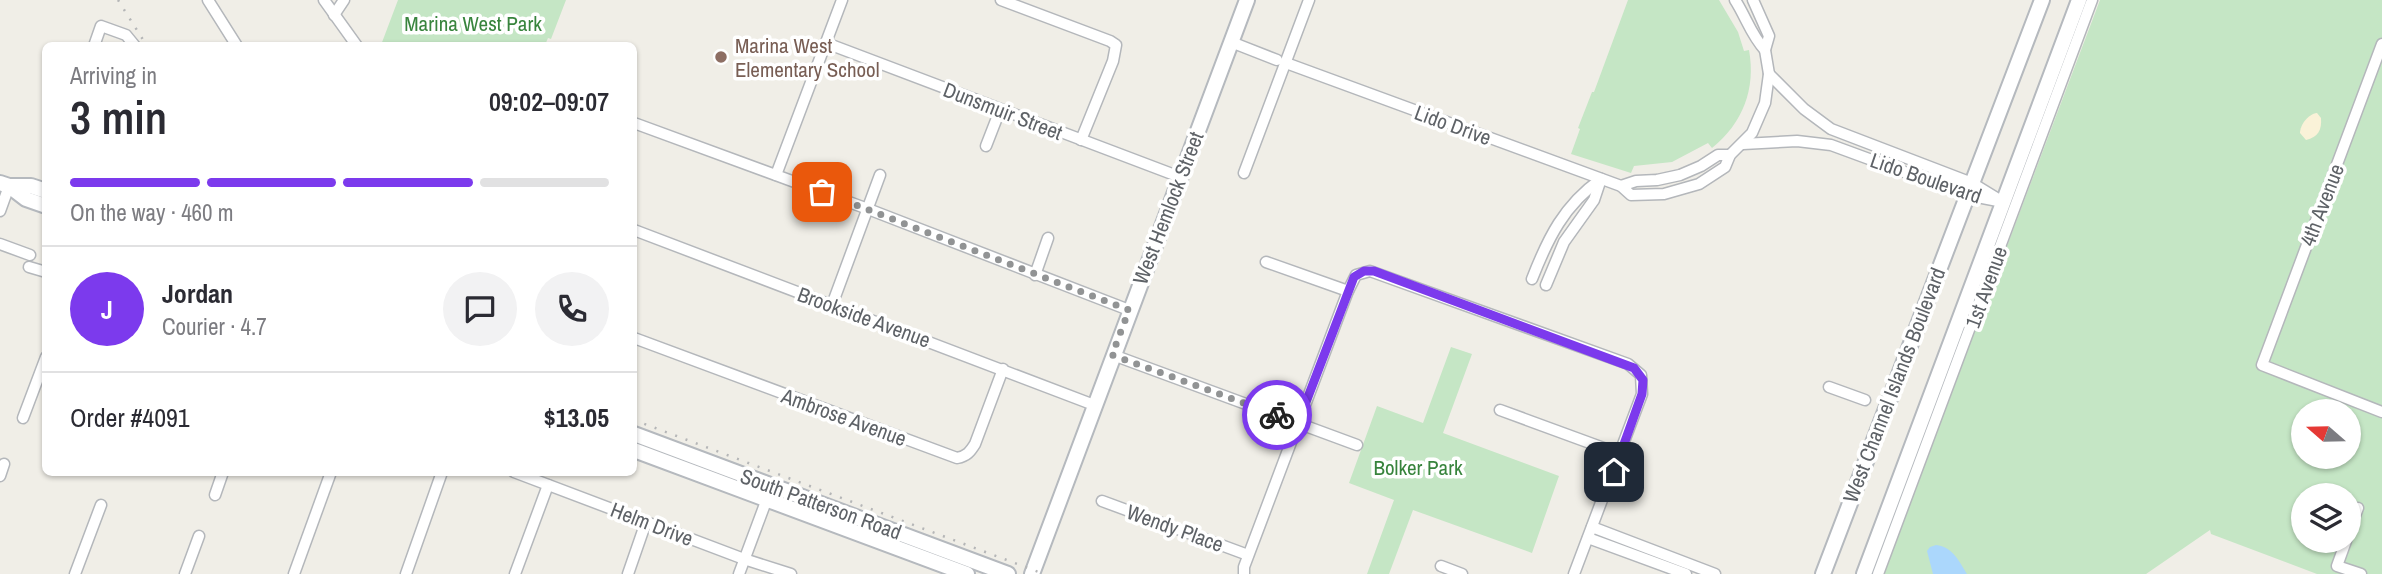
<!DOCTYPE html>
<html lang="en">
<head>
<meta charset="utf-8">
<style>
  body { margin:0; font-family:"Archivo Narrow",sans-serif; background:#f2f2f3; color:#2b2b33; height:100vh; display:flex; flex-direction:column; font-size:26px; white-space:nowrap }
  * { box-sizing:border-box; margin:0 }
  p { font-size:23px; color:#7c7c81 }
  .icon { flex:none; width:38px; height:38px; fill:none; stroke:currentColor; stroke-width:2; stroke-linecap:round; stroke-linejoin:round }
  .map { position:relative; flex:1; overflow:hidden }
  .side { position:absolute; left:42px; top:42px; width:595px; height:434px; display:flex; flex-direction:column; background:#fff; border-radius:10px; box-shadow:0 2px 5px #0004 }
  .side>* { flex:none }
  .needle { width:46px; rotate:290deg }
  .fabs { position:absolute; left:2291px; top:399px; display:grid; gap:14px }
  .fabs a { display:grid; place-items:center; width:70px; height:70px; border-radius:50%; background:#fff; box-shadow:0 2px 5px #0004; font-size:35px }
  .pin { position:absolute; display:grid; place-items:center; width:60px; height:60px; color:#fff; margin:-30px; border-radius:14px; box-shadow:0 4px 10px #0006 }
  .courier { position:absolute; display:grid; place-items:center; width:70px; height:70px; margin:-35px; border:5px solid #7c3aed; border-radius:50%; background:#fff; color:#222; box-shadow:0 2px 9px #0007 }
  .summary em { font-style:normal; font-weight:600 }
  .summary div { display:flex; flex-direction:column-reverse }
  .summary { display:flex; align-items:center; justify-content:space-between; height:119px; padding:0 28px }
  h1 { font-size:46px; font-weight:600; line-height:52px }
  .bar { display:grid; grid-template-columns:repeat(4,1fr); gap:10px 7px; align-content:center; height:84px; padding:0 28px }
  .bar i { height:9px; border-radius:5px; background:#e1e1e2 }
  .bar .current { background:#7c3aed }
  .bar p { grid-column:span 4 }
  .line { display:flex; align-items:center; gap:18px; padding:0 28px; border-top:2px solid #e1e1e2 }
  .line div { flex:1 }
  .round { display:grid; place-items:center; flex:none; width:74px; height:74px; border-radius:37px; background:#f2f2f3 }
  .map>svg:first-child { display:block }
  .green { fill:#c5e6c5; fill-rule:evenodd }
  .sand { fill:#faf2d8 }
  .water { fill:#abd7fc }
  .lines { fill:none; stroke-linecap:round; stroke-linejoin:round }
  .street-casing { stroke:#b4b7bb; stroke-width:13 }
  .secondary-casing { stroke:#b5b9be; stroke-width:18 }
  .street { stroke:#fff; stroke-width:10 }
  .secondary { stroke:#fff; stroke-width:14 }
  .rail { stroke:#b5b6b7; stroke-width:2.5; stroke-dasharray:2 9; stroke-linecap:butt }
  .done { stroke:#919394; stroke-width:7; stroke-dasharray:0 12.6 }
  .route { stroke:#7c3aed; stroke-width:9 }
  .education-dot { fill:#8d6e63; stroke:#fff; stroke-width:2.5 }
  .labels { text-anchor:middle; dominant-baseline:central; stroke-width:7; stroke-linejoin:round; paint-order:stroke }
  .park-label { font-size:21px; fill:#38843d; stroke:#fff }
  .education-label { font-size:21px; fill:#785e54; stroke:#fff; text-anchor:start }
  .street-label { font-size:21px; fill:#5e6267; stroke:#fff }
</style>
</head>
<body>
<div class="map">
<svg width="2382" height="574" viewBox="0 0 2382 574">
  <rect width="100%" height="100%" fill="#f0eee7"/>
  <g class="green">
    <path d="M398 0H566L551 39 548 38 545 45H381Z"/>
    <path d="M1628 0H1719L1738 32 1744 51 1749 50C1756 89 1743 123 1712 148L1708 143 1672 162 1634 166 1631 173 1571 154 1580 129 1578 128 1592 92H1594Z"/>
    <path d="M2100 0H2382V574H2317L2211 534 2210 530 2146 574H1883ZM2303 411H2348V457H2303ZM2303 495H2348V541H2303Z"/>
    <path d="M1451 347 1472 354 1443 433 1559 476 1532 553 1413 510 1389 574H1367L1394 500 1349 483 1377 406 1423 423Z"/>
  </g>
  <path class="sand" d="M2317 113 2321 118C2322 130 2318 137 2306 140L2300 133C2300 125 2308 114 2317 113Z"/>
  <path class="water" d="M1936 545C1953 547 1959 561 1967 574H1933L1927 551 1930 547Z"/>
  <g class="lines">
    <g class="street-casing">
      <g id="street">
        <path d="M208 0 237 46"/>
        <path d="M324 0 357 46"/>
        <path d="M1001 0 1110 41 1116 45 1113 61 1081 140"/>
        <path d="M1735 0C1746 17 1751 35 1765 50"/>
        <path d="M334 15 344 0"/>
        <path d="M1231 42 1277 60"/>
        <path d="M826 43 1180 177"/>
        <path d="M2382 44 2262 365 2382 412"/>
        <path d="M94 46 101 26 126 35 135 46"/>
        <path d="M1286 63 1621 186 1631 195 1664 194 1699 184 1725 167 1730 155 1752 133 1765 103 1769 74 1765 50 1769 36 1753 0"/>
        <path d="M1769 74 1804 109 1831 129 1972 183 2003 202"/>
        <path d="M634 123 868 209 1129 310"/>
        <path d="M1743 144 1797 141 1831 145 1967 195 1998 201"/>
        <path d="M986 146 1000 110"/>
        <path d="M1244 173 1309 0"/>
        <path d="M776 175 842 0"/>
        <path d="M1621 186 1636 181 1657 180 1680 175 1701 166 1718 155H1730"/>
        <path d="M0 211 9 186"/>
        <path d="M634 230 1094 405"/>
        <path d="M0 244 30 255"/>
        <path d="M1266 262 1348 291"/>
        <path d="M29 267 46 272"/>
        <path d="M1035 275 1048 238"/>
        <path d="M1532 279C1548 238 1564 205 1601 179"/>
        <path d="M1546 285 1564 242 1594 200 1601 179"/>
        <path d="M832 305 880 175"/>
        <path d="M634 338 957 458C967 456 970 452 975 444L1003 369"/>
        <path d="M1113 355 1357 445"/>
        <path d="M1829 387 1865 400"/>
        <path d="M1500 410 1620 454"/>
        <path d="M23 418 46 357"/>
        <path d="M514 472 744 559 791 574"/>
        <path d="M0 476 4 464"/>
        <path d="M215 495 223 472"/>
        <path d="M1102 501 1248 555"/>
        <path d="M1592 527 1715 574"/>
        <path d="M2348 534 2358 508"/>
        <path d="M1588 538 1686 574"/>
        <path d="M2346 541 2337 566 2361 574"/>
        <path d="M1441 566 1462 574"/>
        <path d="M75 574 101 505"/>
        <path d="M185 574 199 536"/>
        <path d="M294 574 331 472"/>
        <path d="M406 574 442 472"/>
        <path d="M515 574 548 485"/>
        <path d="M628 574 646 522"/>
        <path d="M739 574 768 496"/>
        <path d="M1244 574V567L1348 291 1356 275 1370 271 1628 364 1641 375 1642 394 1574 574"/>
        <path d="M1878 574 2092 0"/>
      </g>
    </g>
    <g class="secondary-casing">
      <g id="secondary">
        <path d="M0 183 9 186 26 199 46 206"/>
        <path d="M9 186H31L46 191"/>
        <path d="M634 434 1008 574"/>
        <path d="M634 450 967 574"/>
        <path d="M1032 574 1247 0"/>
        <path d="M1823 574 2042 0"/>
        <path d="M1864 574 2079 0"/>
      </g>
    </g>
    <use href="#street" class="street"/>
    <use href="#secondary" class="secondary"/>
    <g class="rail">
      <path d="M118 0 147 46"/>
      <path d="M634 420 1044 574"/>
    </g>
  </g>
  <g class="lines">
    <path class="done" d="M822 192 1129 310 1112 355 1277 415"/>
    <path class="route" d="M1277 415 1298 423 1354 277 1364 271H1374L1634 368 1643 380 1642 394 1614 472"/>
  </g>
  <circle class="education-dot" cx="721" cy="57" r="7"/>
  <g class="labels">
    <g class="park-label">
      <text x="473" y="23">Marina West Park</text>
      <text x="1418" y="467">Bolker Park</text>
    </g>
    <g class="education-label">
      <text x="735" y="45">Marina West<tspan x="735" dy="24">Elementary School</tspan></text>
    </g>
    <g class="street-label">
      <text transform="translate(1003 111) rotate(21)">Dunsmuir Street</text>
      <text transform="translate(1453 125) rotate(20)">Lido Drive</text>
      <text transform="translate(1926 178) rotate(19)">Lido Boulevard</text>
      <text transform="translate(2322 205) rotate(-69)">4th Avenue</text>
      <text transform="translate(1168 208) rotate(-69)">West Hemlock Street</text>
      <text transform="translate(1986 287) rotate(-70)">1st Avenue</text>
      <text transform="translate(864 317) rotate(20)">Brookside Avenue</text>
      <text transform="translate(1894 385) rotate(-69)">West Channel Islands Boulevard</text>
      <text transform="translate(844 417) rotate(20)">Ambrose Avenue</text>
      <text transform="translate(821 504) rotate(20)">South Patterson Road</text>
      <text transform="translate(652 524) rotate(21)">Helm Drive</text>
      <text transform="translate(1175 528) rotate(20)">Wendy Place</text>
    </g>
  </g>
</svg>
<div class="fabs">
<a><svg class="needle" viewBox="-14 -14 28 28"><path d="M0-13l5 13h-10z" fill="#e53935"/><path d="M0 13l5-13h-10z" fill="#7c7c81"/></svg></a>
<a><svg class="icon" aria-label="layers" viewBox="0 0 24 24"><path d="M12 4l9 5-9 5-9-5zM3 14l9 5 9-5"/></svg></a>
</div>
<div class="pin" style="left:822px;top:192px;background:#ea580c"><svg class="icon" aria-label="bag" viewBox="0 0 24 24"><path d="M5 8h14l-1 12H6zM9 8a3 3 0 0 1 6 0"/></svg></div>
<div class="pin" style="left:1614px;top:472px;background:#1f2937"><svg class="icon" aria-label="home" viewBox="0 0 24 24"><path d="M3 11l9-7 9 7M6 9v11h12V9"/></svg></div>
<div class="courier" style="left:1277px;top:415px"><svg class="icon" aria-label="bike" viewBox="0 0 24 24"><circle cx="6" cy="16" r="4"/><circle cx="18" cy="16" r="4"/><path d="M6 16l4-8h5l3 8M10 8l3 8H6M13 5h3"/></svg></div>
<section class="side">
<div class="summary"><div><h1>3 min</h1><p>Arriving in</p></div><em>09:02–09:07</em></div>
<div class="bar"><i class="current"></i><i class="current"></i><i class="current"></i><i></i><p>On the way · 460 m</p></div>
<div class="line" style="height:126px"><b class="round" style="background:#7c3aed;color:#fff">J</b><div><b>Jordan</b><p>Courier · 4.7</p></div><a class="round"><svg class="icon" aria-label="chat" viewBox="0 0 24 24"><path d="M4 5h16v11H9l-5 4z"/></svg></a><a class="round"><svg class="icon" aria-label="phone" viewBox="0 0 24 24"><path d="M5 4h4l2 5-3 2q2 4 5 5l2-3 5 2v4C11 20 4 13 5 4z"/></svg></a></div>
<div class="line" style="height:91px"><div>Order #4091</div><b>$13.05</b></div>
</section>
</div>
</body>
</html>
